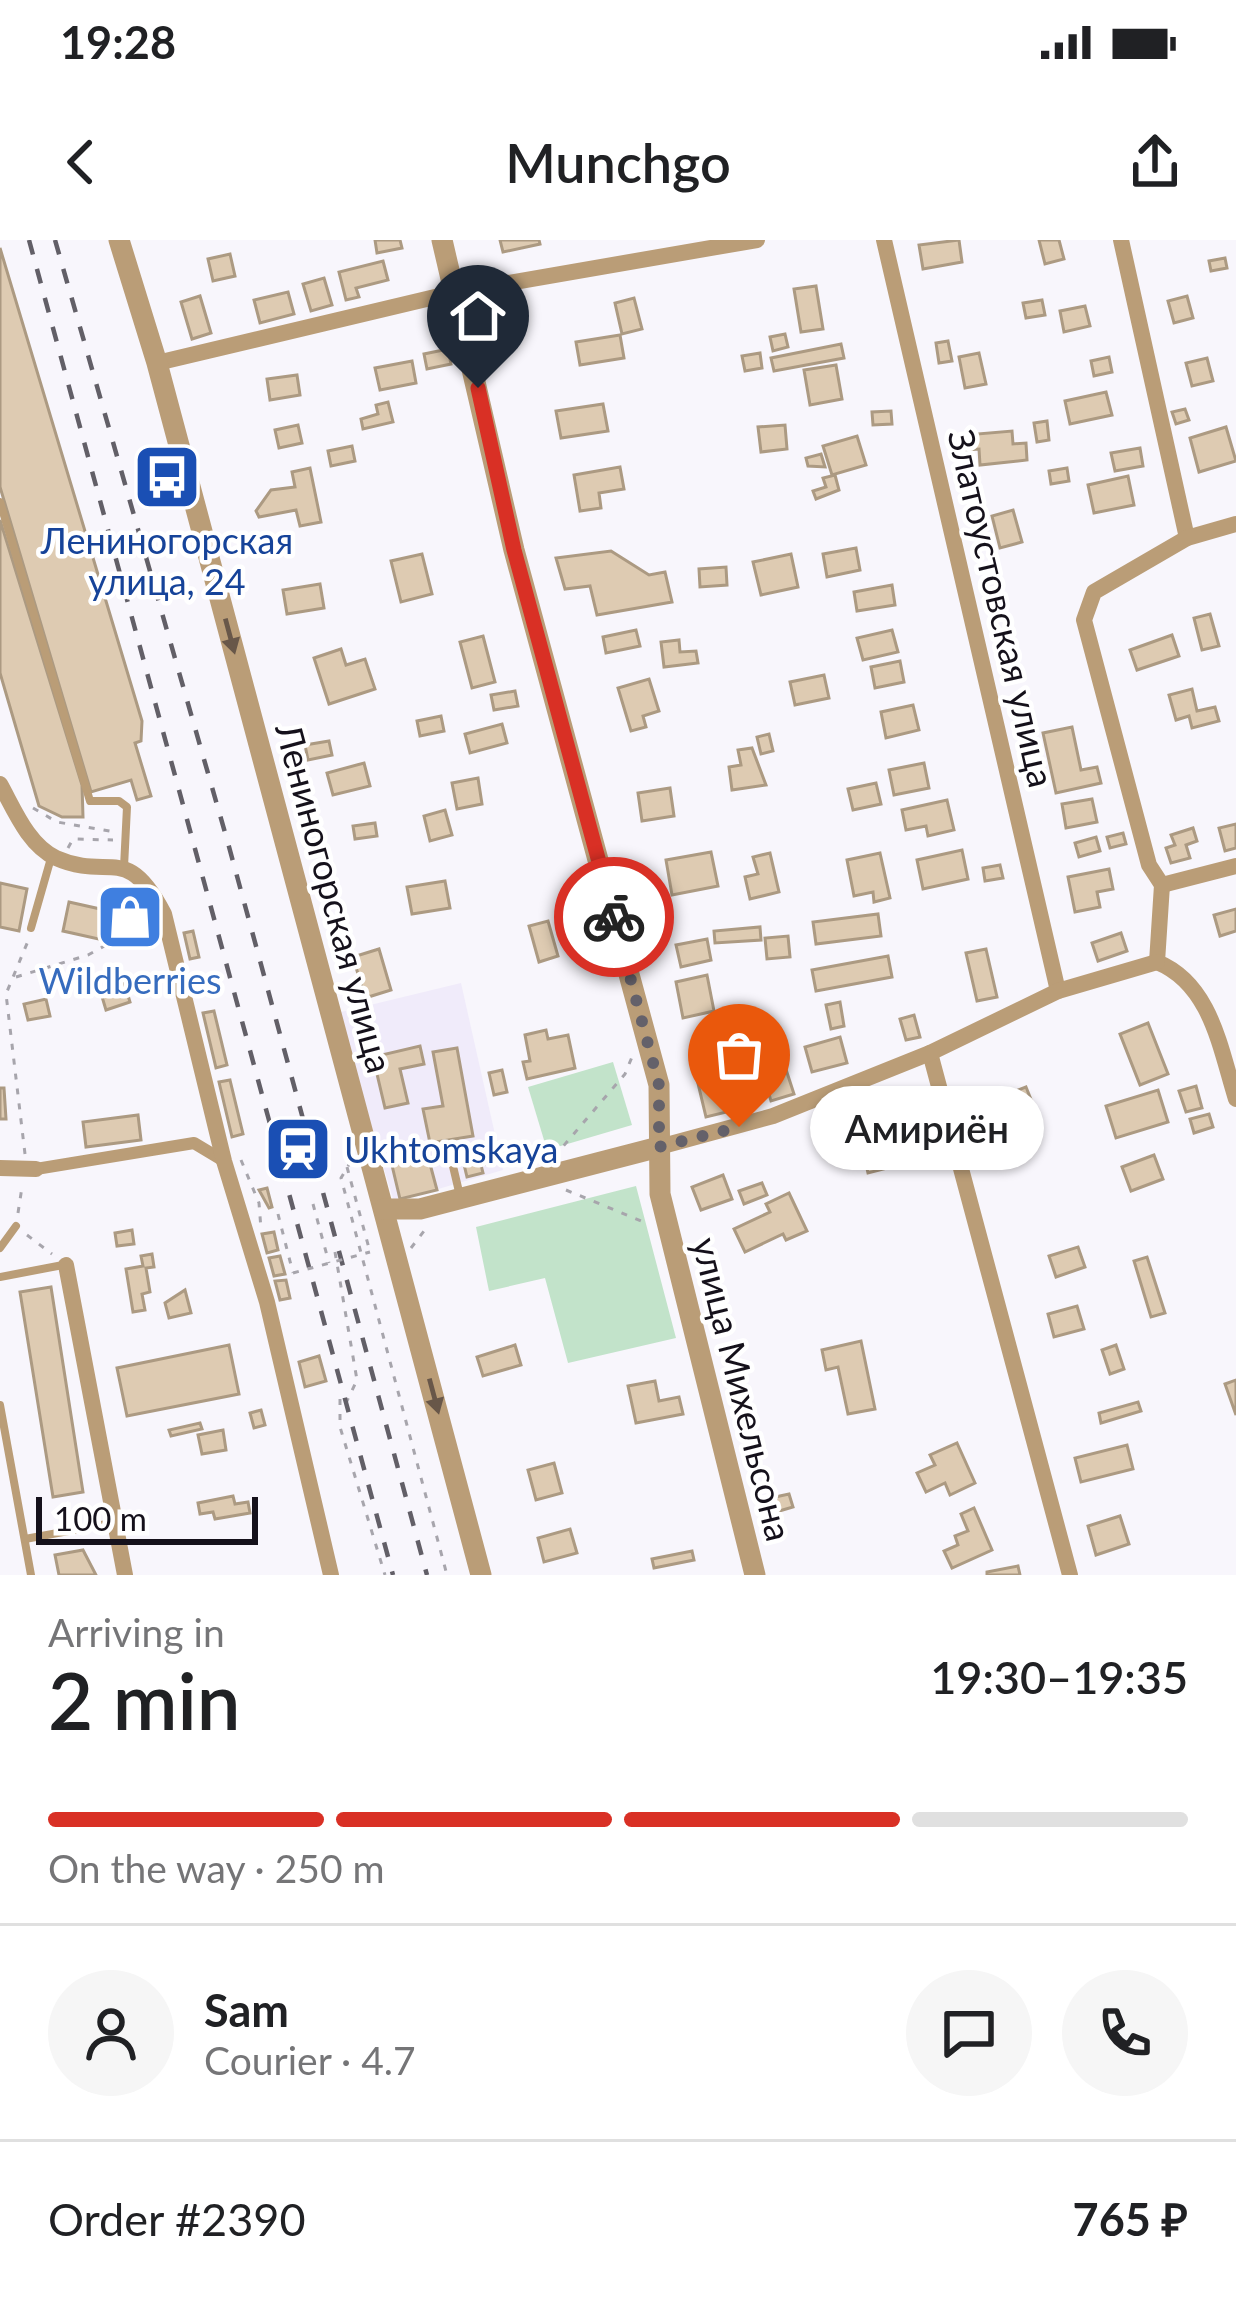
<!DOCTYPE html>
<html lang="en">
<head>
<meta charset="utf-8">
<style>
  body { margin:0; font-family:Lato,sans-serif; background:#f6f6f6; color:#202124; height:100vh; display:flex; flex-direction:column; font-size:45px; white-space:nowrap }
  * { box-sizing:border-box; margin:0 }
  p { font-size:39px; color:#757577 }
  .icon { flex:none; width:66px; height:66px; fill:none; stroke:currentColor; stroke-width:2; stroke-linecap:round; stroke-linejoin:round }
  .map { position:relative; height:1335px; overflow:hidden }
  .panel { display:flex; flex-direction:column; background:#fff; flex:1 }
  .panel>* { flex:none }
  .scale { position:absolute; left:36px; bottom:30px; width:222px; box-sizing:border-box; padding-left:12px; border:6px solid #15111b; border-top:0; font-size:33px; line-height:42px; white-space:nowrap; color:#15111b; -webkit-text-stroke:9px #fff; paint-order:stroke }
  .pin { position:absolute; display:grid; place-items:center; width:102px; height:102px; color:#fff; margin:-123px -51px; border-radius:50% 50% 50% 0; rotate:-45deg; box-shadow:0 0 12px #0007 }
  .pin .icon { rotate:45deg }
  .courier { position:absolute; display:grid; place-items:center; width:120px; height:120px; margin:-60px; border:9px solid #d93025; border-radius:50%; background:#fff; color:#222; box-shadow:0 3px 15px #0007 }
  .bubble { position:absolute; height:84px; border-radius:42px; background:#fff; box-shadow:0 3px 9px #0004; font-size:39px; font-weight:600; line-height:84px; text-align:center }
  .overview em { font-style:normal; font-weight:600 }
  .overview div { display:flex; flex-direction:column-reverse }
  .overview { display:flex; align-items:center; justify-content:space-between; height:204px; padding:0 48px }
  h1 { font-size:78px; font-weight:600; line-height:90px }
  .bar { display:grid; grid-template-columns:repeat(4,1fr); gap:18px 12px; align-content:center; height:144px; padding:0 48px }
  .bar i { height:15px; border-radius:9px; background:#e0e0e0 }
  .bar .active { background:#d93025 }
  .bar p { grid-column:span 4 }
  .line { display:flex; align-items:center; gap:30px; padding:0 48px; border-top:3px solid #e0e0e0 }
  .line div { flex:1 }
  .round { display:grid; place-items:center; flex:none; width:126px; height:126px; border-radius:63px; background:#f6f6f6 }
  .status { display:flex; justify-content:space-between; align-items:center; height:84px; padding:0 60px; background:#fff; direction:ltr }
  .status svg { height:33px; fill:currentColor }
  header { display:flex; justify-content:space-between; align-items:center; height:156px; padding:0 48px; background:#fff; font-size:54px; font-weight:600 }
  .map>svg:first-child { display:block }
  .built { fill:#f0ebfa }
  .green { fill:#c2e3ca }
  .building { fill:#decbb2; stroke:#ac9a82; stroke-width:3 }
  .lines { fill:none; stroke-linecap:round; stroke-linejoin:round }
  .path { stroke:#a7a5ac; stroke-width:3; stroke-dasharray:6 9; stroke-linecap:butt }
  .service { stroke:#ba9d77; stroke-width:8 }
  .pedestrian { stroke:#ba9d77; stroke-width:12 }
  .minor { stroke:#ba9d77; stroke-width:16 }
  .tertiary { stroke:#ba9d77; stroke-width:21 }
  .rail { stroke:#625f67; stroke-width:4.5; stroke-dasharray:15 15; stroke-linecap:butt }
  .path-bridge { stroke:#a7a5ac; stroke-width:3; stroke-dasharray:6 9; stroke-linecap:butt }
  .oneway { fill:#685749 }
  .done { stroke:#64616a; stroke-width:12; stroke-dasharray:0 21.6 }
  .route { stroke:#d93025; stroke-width:15 }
  .labels { text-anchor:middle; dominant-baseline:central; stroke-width:9; stroke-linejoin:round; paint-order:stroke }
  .transit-label { font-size:36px; fill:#164399; stroke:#fff }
  .street-label { font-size:36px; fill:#15111b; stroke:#fff }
  .shop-label { font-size:36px; fill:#366cbe; stroke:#fff }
</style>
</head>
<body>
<div class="status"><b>19:28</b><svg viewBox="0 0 49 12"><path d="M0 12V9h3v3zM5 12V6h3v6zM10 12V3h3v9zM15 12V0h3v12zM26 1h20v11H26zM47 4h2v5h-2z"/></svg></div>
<header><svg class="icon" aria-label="back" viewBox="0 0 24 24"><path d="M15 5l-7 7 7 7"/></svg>Munchgo<svg class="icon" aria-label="share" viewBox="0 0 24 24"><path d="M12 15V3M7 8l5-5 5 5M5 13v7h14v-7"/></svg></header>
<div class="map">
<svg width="1236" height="1335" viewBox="0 0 1236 1335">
  <rect width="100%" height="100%" fill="#f8f6fc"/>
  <path class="built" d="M461 743 503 930 394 962 337 773Z"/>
  <g class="green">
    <path d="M613 822 632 885 547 910 528 847Z"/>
    <path d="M636 946 676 1098 568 1123 545 1038 489 1051 476 987Z"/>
  </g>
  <g class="building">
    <path d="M375 0H400L402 8 377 13Z"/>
    <path d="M500 0H539L540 4 503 12Z"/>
    <path d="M959 0 962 22 923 29 919 5Z"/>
    <path d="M1039 0H1059L1064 19 1045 24Z"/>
    <path d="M0 8 142 481 141 501 135 503 151 556 137 560 131 540 91 552 0 247Z"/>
    <path d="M230 14 235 36 213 41 208 19Z"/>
    <path d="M1225 18 1227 28 1211 31 1209 21Z"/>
    <path d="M383 21 388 40 356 48 359 57 346 60 339 32Z"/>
    <path d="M324 38 332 65 311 71 303 44Z"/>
    <path d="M816 46 823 89 801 92 794 49Z"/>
    <path d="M288 52 294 74 260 83 254 60Z"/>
    <path d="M200 56 211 93 192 99 181 62Z"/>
    <path d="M1187 56 1193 78 1174 83 1168 61Z"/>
    <path d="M634 58 642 89 622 94 615 63Z"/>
    <path d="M1042 60 1045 75 1026 78 1023 63Z"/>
    <path d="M1085 66 1090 86 1064 92 1060 71Z"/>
    <path d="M785 94 788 107 773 111 770 97Z"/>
    <path d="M620 95 624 118 580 125 576 102Z"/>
    <path d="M948 101 952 121 939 123 936 103Z"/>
    <path d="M841 104 844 118 774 131 771 118Z"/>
    <path d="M448 109 451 124 427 129 424 114Z"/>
    <path d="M760 113 762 128 745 131 742 116Z"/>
    <path d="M979 113 986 144 965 148 959 117Z"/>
    <path d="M1109 117 1112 132 1094 136 1091 121Z"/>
    <path d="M1207 118 1213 141 1192 146 1186 123Z"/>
    <path d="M412 121 416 143 380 150 375 128Z"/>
    <path d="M836 125 842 159 810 165 804 130Z"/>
    <path d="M297 135 300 155 270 160 267 139Z"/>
    <path d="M1106 152 1112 175 1070 184 1065 161Z"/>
    <path d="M388 162 393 182 363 189 361 179 378 174 376 165Z"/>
    <path d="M603 164 608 191 561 198 556 171Z"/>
    <path d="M1185 169 1189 180 1176 184 1172 172Z"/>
    <path d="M891 171 892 184 873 185 872 172Z"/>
    <path d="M1047 181 1049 200 1037 202 1034 183Z"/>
    <path d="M298 185 302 203 279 208 275 190Z"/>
    <path d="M785 185 787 209 761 212 758 187Z"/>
    <path d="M1226 187 1236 221 1199 232 1190 198Z"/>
    <path d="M1012 191 1013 204 1026 203 1027 220 980 225 979 209 967 210 965 195Z"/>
    <path d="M857 196 866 225 832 235 823 206Z"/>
    <path d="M352 206 355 221 331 226 328 211Z"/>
    <path d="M1140 208 1143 226 1115 231 1111 213Z"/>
    <path d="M821 214 825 227 808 226 806 218Z"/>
    <path d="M620 227 624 249 599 253 601 268 580 271 574 235Z"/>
    <path d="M310 228 321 282 300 286 296 270 259 277 256 271 271 250 295 247 292 232Z"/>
    <path d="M1067 228 1069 241 1051 244 1049 231Z"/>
    <path d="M835 235 839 250 816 259 813 251 826 247 823 238Z"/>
    <path d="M1128 236 1134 265 1094 273 1088 245Z"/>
    <path d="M1013 270 1022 302 1000 308 992 276Z"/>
    <path d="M0 280 82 545 83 577H62L39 566 0 433Z"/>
    <path d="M856 308 860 330 827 337 823 314Z"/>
    <path d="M611 311 649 335 665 332 672 362 597 375 590 346 565 349 556 318Z"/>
    <path d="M422 314 432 354 401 362 391 321Z"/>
    <path d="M791 314 798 347 761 355 753 322Z"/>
    <path d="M726 327 727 345 700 347 699 329Z"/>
    <path d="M320 344 324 368 287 374 283 350Z"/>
    <path d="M892 345 895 365 857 371 854 352Z"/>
    <path d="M1210 374 1219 406 1202 410 1194 378Z"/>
    <path d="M636 390 640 406 606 413 603 397Z"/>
    <path d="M892 390 898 412 863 420 857 398Z"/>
    <path d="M1172 395 1179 416 1137 430 1130 410Z"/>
    <path d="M483 396 495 442 472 448 460 402Z"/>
    <path d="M679 400 680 412 696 411 698 423 664 427 661 402Z"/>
    <path d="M341 409 346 425 365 419 375 449 329 464 314 418Z"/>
    <path d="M900 421 904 442 875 448 871 427Z"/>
    <path d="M824 435 829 458 795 465 790 442Z"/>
    <path d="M649 439 659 471 643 476 646 487 631 491 618 448Z"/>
    <path d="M1192 449 1197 471 1215 467 1219 481 1192 488 1189 476 1176 480 1169 455Z"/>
    <path d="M515 451 518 466 494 470 491 455Z"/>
    <path d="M913 465 919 490 886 498 881 472Z"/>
    <path d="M441 476 444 491 420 496 417 481Z"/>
    <path d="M502 484 507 503 470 513 465 494Z"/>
    <path d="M1072 487 1081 530 1097 527 1101 543 1056 553 1043 493Z"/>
    <path d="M769 494 773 511 761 514 757 497Z"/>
    <path d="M329 501 332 515 308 520 305 505Z"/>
    <path d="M752 508 766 545 732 550 729 527 741 525 738 510Z"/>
    <path d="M364 523 370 546 333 555 327 533Z"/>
    <path d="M924 523 929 548 894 555 889 530Z"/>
    <path d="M478 538 482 564 457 569 452 543Z"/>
    <path d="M876 543 881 564 853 570 848 549Z"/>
    <path d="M670 548 674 576 642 581 638 553Z"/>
    <path d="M1092 559 1097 582 1066 588 1062 564Z"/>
    <path d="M947 560 954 590 928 596 926 586 906 590 902 570Z"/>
    <path d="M445 570 452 595 430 601 424 576Z"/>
    <path d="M375 583 377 596 355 599 353 586Z"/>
    <path d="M1236 584V608L1225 611 1219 588Z"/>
    <path d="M1193 588 1197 601 1186 605 1190 618 1171 623 1166 608 1175 605 1171 595Z"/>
    <path d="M1123 593 1126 604 1110 608 1107 597Z"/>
    <path d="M1096 597 1100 611 1079 617 1075 603Z"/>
    <path d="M962 610 968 639 923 649 917 620Z"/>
    <path d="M711 612 718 646 672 655 666 620Z"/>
    <path d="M770 613 779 652 750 659 745 637 758 634 753 617Z"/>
    <path d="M880 613 890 658 874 662 873 652 854 656 847 620Z"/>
    <path d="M1000 625 1003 638 985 641 983 628Z"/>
    <path d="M1109 629 1113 649 1097 652 1100 667 1075 672 1068 637Z"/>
    <path d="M445 641 450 668 412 674 407 647Z"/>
    <path d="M0 643 27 649 19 691 0 687Z"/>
    <path d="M131 648 139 686 125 689 117 650Z"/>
    <path d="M69 662 109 671 103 700 63 691Z"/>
    <path d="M1236 669V691L1220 696 1214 675Z"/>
    <path d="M878 674 881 696 816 704 813 682Z"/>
    <path d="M548 681 558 716 539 722 529 686Z"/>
    <path d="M760 687 761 700 715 703 714 691Z"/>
    <path d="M193 691 199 717 190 719 184 693Z"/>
    <path d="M1121 693 1127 711 1098 721 1092 703Z"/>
    <path d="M788 696 790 717 767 719 765 698Z"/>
    <path d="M707 699 711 720 681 727 676 705Z"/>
    <path d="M379 709 391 750 365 758 353 717Z"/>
    <path d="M986 709 997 757 977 761 966 713Z"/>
    <path d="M888 716 892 737 816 751 812 730Z"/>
    <path d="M707 735 714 771 683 778 676 742Z"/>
    <path d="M124 742 130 762 106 770 100 750Z"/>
    <path d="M46 759 50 776 28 780 24 764Z"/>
    <path d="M840 762 844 786 831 789 826 765Z"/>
    <path d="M214 771 227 825 216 828 203 773Z"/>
    <path d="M914 775 920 797 906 800 900 779Z"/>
    <path d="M1148 783 1168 834 1140 845 1120 794Z"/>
    <path d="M546 790 548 799 568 795 575 828 527 839 523 822 530 821 525 795Z"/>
    <path d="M840 797 847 823 812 832 805 807Z"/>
    <path d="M420 806 424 824 400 829 408 863 385 868 373 817Z"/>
    <path d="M457 808 473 896 430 903 423 869 443 866 433 812Z"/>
    <path d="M780 811 794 854 771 861 758 818Z"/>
    <path d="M729 827 739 869 706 877 696 835Z"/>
    <path d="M502 830 507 852 494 855 489 833Z"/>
    <path d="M230 840 243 894 232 897 219 842Z"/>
    <path d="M1196 846 1202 868 1186 872 1179 851Z"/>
    <path d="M1026 847 1036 872 1004 885 994 859Z"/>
    <path d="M0 848H4L6 879H0Z"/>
    <path d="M1158 850 1168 882 1116 898 1106 866Z"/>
    <path d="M1209 874 1213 887 1194 893 1190 879Z"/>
    <path d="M138 875 141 900 86 907 83 882Z"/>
    <path d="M909 896 915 921 868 933 862 907Z"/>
    <path d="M426 909 437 950 400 959 390 917Z"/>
    <path d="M487 910 490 923 481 925 483 933 467 937 462 916Z"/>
    <path d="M1154 915 1163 939 1131 951 1122 927Z"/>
    <path d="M723 935 732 959 701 970 692 947Z"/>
    <path d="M762 943 767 955 744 964 739 951Z"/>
    <path d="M267 948 272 967 269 968 259 950Z"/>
    <path d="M789 953 807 991 786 1000 783 994 745 1012 734 989 770 972 766 964Z"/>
    <path d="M132 990 134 1004 117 1006 115 993Z"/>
    <path d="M274 992 278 1010 267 1013 262 994Z"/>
    <path d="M1078 1007 1085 1027 1056 1037 1049 1016Z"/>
    <path d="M152 1014 154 1027 146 1028 150 1052 142 1054 145 1070 133 1072 126 1029 143 1026 141 1016Z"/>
    <path d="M280 1016 285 1034 274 1036 269 1018Z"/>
    <path d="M1147 1017 1165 1073 1151 1077 1134 1021Z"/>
    <path d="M286 1040 290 1058 280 1060 275 1041Z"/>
    <path d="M51 1047 83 1252 53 1257 20 1052Z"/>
    <path d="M185 1050 191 1073 169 1078 165 1063Z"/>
    <path d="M1077 1066 1084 1089 1054 1097 1048 1074Z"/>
    <path d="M861 1101 875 1169 848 1174 838 1127 826 1130 822 1110Z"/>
    <path d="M229 1105 239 1154 127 1176 117 1128Z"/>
    <path d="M515 1105 521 1125 483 1136 477 1117Z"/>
    <path d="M1116 1105 1124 1129 1110 1134 1102 1110Z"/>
    <path d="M319 1116 326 1141 305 1147 299 1122Z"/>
    <path d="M1236 1140V1175L1225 1144Z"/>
    <path d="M655 1141 659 1161 679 1157 683 1174 636 1183 628 1146Z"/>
    <path d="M1138 1162 1141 1171 1101 1183 1099 1173Z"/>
    <path d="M261 1170 265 1185 254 1188 250 1173Z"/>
    <path d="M200 1183 202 1189 171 1196 169 1190Z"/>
    <path d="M223 1190 226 1210 202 1214 198 1195Z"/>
    <path d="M957 1203 975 1243 950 1255 945 1243 926 1252 917 1233 935 1225 930 1215Z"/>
    <path d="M1127 1205 1133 1229 1081 1242 1075 1218Z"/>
    <path d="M554 1223 562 1253 536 1260 528 1230Z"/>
    <path d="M789 1254 793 1267 769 1274 766 1259Z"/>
    <path d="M233 1256 235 1264 248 1262 250 1273 215 1279 213 1272 200 1274 198 1263Z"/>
    <path d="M974 1268 992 1310 952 1328 944 1311 958 1305 955 1296 968 1291 961 1274Z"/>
    <path d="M1120 1276 1129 1304 1096 1315 1088 1286Z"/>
    <path d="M570 1289 577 1313 544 1322 538 1298Z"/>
    <path d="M83 1310 96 1335H59L55 1315Z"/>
    <path d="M692 1311 694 1320 654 1328 652 1319Z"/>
    <path d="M1018 1326 1020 1335H987V1332Z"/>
  </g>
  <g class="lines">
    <g class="path">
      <path d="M33 568 57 582 115 592"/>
      <path d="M68 608 73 599 113 600"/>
      <path d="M16 737 88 715 150 681"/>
      <path d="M25 914 6 754 28 701"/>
      <path d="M554 917 625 834 632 817"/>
      <path d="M241 920 259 963 261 989"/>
      <path d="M351 921 341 938 447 1335"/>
      <path d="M347 927 370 1012"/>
      <path d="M566 950 646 983"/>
      <path d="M313 964 329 1023"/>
      <path d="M18 973 22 947"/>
      <path d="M278 974 293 1033"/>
      <path d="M27 995 52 1014"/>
      <path d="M411 1008 427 987"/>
      <path d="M335 1012 357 1140 345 1165"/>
      <path d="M340 1159V1187L385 1335"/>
    </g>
    <g class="service">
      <path d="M0 262 90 561H119L127 567 124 627"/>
      <path d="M31 688 51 618"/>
      <path d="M448 905 460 956"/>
      <path d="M0 1008 16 986"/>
      <path d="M0 1037 63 1025"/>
      <path d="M0 1165 31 1335"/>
      <path d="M25 1299 112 1283"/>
    </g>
    <path class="pedestrian" d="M36 929 194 903 224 921"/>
    <g class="minor">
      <path d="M884 0 1058 751"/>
      <path d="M1121 0 1187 298"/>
      <path d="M157 123 456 52 757 0"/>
      <path d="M1236 284 1187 298 1094 352 1084 380 1149 625 1162 645 1157 722C1211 744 1220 808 1236 859"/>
      <path d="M0 544C14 569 28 605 56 618 110 642 126 601 164 674L224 921 267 1062 331 1335"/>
      <path d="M1162 645 1236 626"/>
      <path d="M930 813 1070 1335"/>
      <path d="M659 907 773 876 930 813 1058 751 1157 722"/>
      <path d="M0 928 36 929"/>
      <path d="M66 1025 125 1335"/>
    </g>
    <g class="tertiary">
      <path d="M119 0 157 123 481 1335"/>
      <path d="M442 0 514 310 659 845 660 954 755 1335"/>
      <path d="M384 969H420L659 907"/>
    </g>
    <g class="rail">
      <path d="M29 0 393 1335"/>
      <path d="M55 0 228 603 427 1335"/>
    </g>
    <path class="path-bridge" d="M293 1033 370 1012"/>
  </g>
  <defs><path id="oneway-solid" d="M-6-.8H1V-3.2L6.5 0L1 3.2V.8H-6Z" transform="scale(3)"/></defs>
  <g class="oneway">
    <use href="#oneway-solid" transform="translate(230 396) rotate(75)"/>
    <use href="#oneway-solid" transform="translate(434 1156) rotate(75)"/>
  </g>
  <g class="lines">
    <path class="done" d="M614 677 659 845V907L739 887"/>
    <path class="route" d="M478 148 514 310 614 677"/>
  </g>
  <defs>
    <g id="bus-square" transform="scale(3.45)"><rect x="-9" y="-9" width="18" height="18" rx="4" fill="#1a4fb4" stroke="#fff"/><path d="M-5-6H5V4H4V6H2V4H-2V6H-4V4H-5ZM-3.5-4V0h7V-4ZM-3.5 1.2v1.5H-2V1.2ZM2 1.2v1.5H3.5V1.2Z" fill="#fff"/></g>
    <g id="shop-square" transform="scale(3.45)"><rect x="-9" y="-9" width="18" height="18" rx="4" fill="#3f7fe0" stroke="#fff"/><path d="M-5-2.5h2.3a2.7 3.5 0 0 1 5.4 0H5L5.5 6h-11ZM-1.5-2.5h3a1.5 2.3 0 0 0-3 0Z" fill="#fff"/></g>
    <g id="station-square" transform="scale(3.45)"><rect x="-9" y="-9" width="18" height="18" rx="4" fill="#1a4fb4" stroke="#fff"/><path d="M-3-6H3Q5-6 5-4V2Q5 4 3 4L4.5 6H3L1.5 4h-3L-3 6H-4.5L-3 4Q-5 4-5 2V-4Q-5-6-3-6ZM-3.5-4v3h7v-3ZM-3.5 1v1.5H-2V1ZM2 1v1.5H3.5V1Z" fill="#fff"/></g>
  </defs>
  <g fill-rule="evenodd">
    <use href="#bus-square" x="167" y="237"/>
    <use href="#shop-square" x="130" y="677"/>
    <use href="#station-square" x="298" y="909"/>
  </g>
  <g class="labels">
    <g class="transit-label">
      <text x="167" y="300">Лениногорская<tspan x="167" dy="41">улица, 24</tspan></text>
      <text x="344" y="909" text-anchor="start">Ukhtomskaya</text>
    </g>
    <g class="street-label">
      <text transform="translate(1002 368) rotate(77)">Златоустовская улица</text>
      <text transform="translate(335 658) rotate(75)">Лениногорская улица</text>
      <text transform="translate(743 1149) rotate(76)">улица Михельсона</text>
    </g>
    <g class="shop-label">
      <text x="130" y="740">Wildberries</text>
    </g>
  </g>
</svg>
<div class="scale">100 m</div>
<div class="pin" style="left:739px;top:887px;background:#ea580c"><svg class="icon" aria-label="bag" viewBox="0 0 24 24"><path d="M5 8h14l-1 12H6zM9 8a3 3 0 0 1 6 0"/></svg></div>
<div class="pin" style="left:478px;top:148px;background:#1f2937"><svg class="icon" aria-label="home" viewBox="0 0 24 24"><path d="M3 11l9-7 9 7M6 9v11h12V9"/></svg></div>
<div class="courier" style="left:614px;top:677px"><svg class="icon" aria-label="bike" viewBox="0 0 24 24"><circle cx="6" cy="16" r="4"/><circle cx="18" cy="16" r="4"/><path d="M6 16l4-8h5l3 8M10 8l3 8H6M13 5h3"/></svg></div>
<div class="bubble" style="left:810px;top:846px;width:234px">Амириён</div>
</div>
<section class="panel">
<div class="overview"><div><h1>2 min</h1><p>Arriving in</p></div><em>19:30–19:35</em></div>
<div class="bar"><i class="active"></i><i class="active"></i><i class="active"></i><i></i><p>On the way · 250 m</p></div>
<div class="line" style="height:216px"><a class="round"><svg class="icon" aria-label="person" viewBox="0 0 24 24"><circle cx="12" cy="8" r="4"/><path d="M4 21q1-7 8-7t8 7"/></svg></a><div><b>Sam</b><p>Courier · 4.7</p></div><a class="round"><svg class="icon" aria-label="chat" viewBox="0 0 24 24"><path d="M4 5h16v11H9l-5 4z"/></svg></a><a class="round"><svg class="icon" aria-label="phone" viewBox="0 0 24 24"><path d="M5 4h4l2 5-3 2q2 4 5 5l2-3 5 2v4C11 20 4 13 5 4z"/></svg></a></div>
<div class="line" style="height:156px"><div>Order #2390</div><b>765 ₽</b></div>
</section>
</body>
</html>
